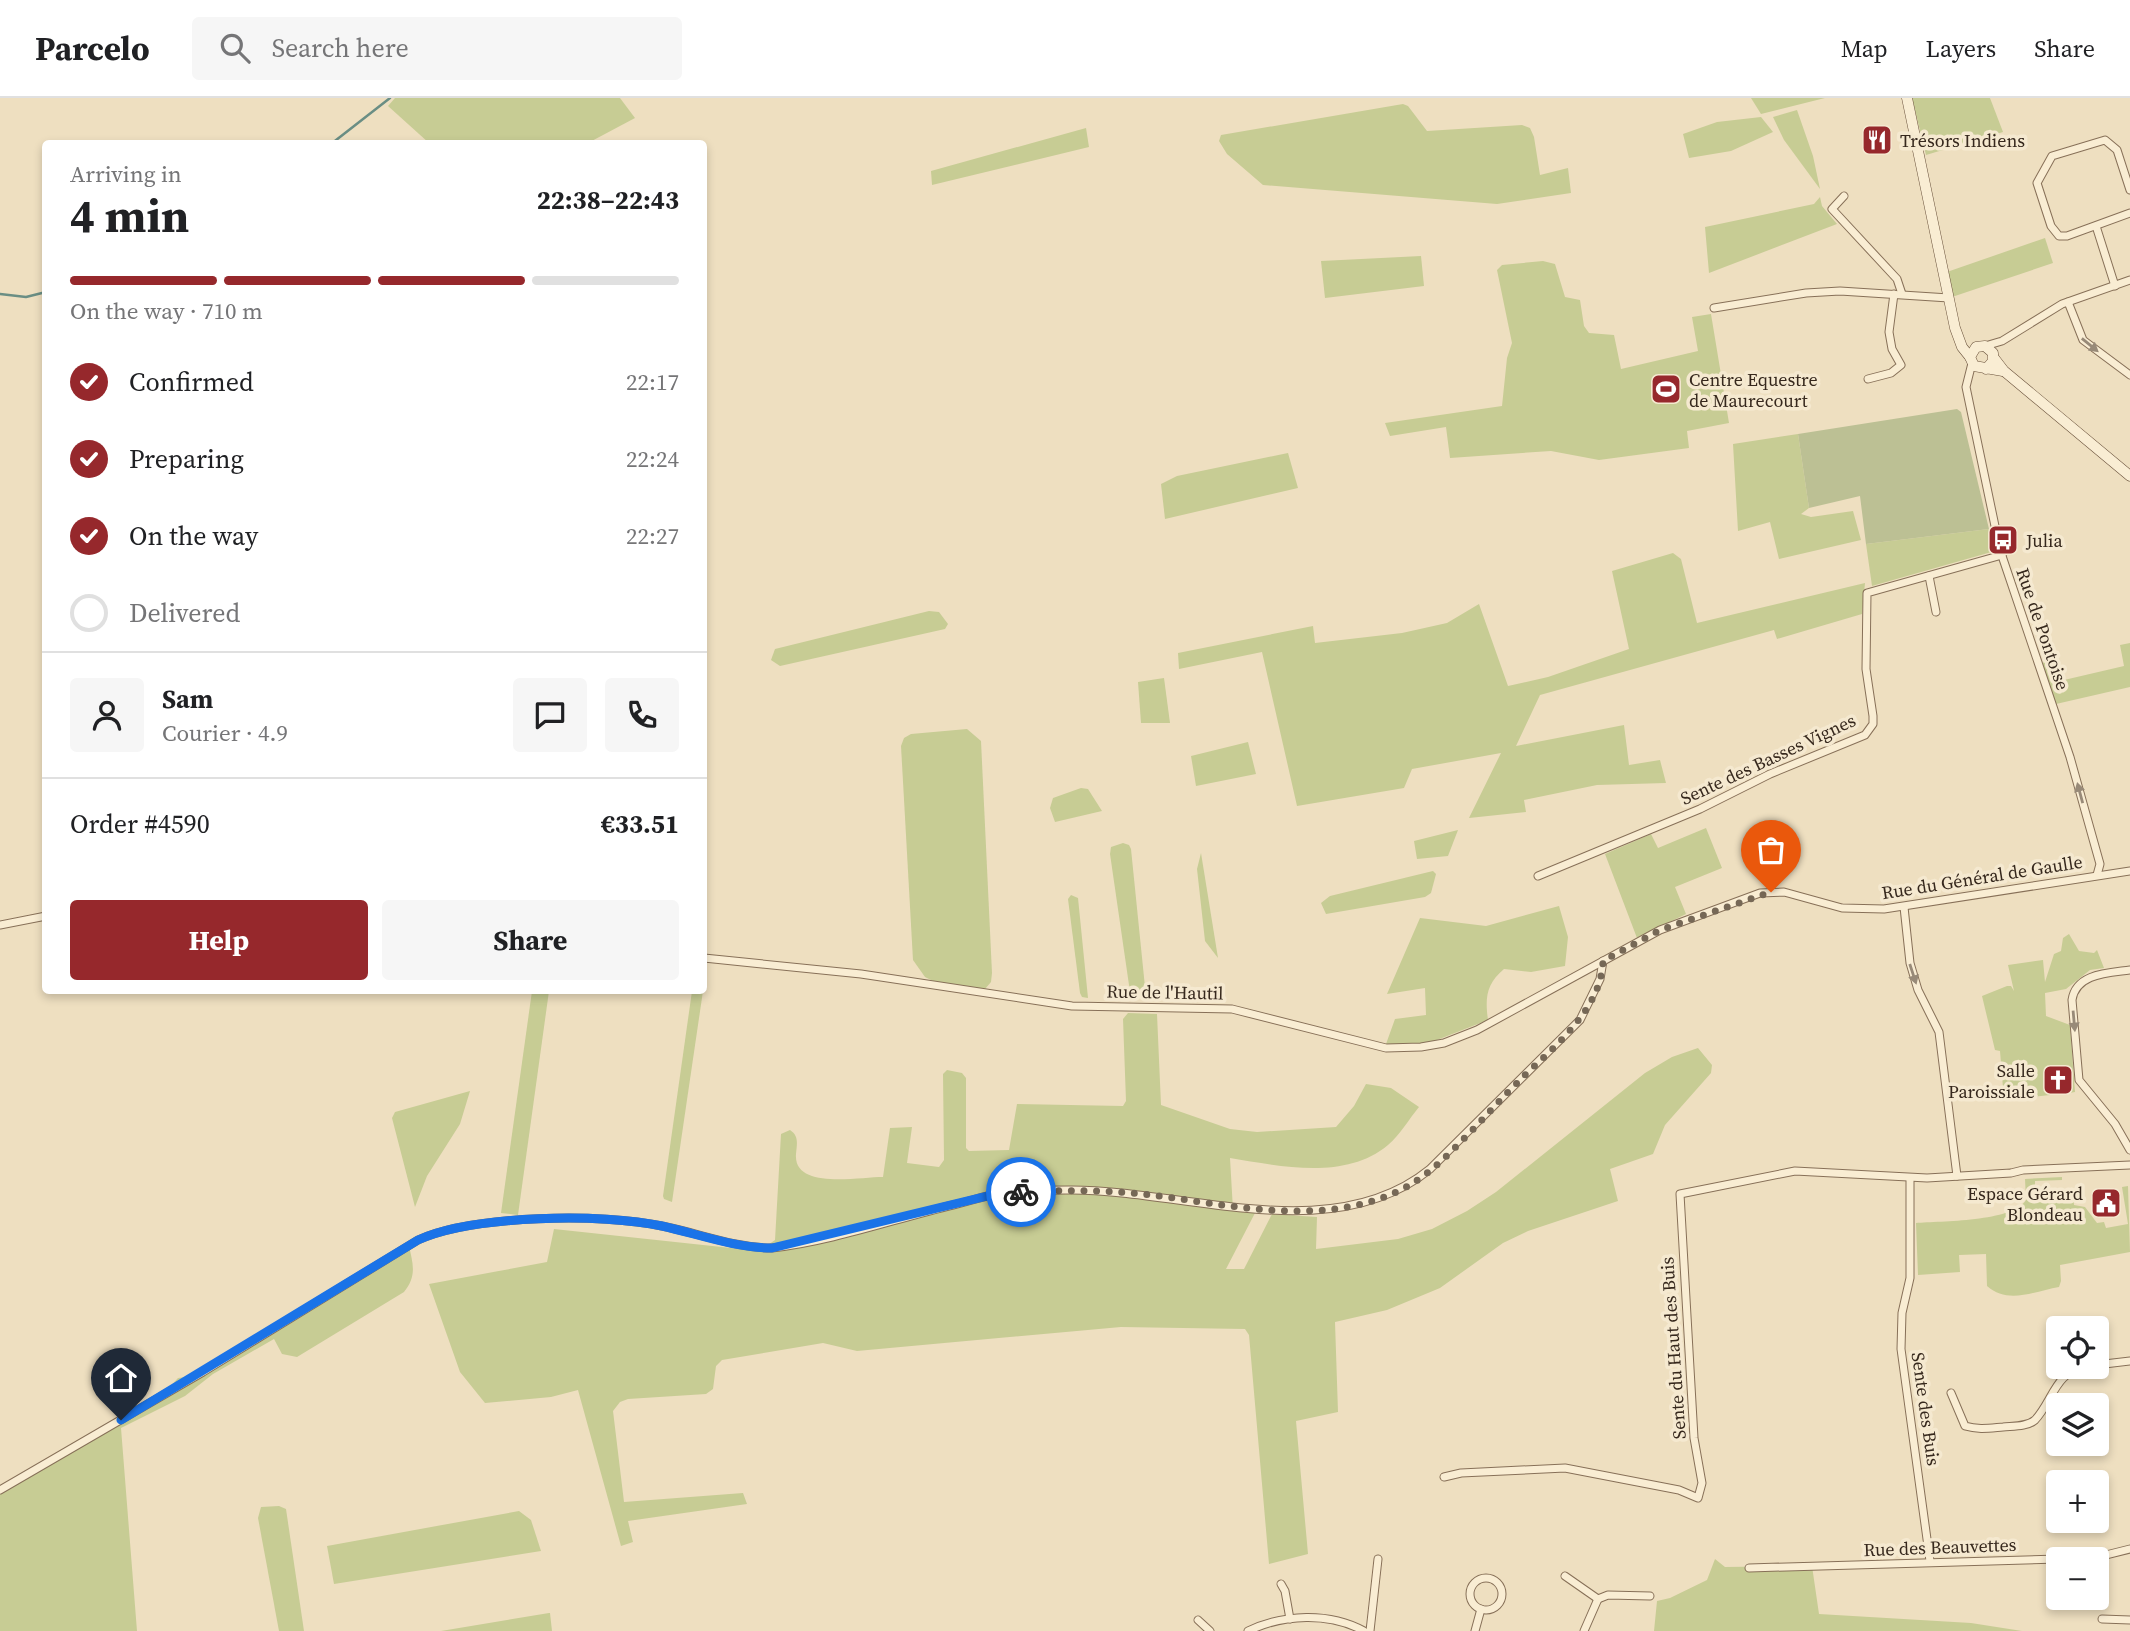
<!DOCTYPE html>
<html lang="en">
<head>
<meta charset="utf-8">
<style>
  body { margin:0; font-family:"Source Serif 4",serif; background:#f6f6f6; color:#202124; height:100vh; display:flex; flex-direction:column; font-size:26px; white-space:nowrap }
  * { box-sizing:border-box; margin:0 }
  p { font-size:23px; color:#757577 }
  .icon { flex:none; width:38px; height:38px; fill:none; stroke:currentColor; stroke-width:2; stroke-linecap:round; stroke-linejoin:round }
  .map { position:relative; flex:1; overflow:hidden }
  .sheet { position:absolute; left:42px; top:42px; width:665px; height:854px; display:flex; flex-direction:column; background:#fff; border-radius:7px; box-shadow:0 4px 10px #0003 }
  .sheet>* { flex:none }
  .fabs { position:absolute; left:2046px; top:1218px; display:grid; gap:14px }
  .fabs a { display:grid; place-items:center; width:63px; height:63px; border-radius:7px; background:#fff; box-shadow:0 4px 10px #0003; font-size:35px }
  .pin { position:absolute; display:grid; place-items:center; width:60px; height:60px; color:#fff; margin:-72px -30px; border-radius:50% 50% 50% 0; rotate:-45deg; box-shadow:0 0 7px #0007 }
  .pin .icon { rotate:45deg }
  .courier { position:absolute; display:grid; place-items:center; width:70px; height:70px; margin:-35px; border:5px solid #1a73e8; border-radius:50%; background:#fff; color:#222; box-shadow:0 2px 9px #0007 }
  .headline em { font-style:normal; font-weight:700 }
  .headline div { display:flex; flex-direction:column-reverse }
  .headline { display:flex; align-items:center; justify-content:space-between; height:119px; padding:0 28px }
  h1 { font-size:46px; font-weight:700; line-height:52px }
  .bar { display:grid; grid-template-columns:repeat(4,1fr); gap:10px 7px; align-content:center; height:84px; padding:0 28px }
  .bar i { height:9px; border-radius:5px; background:#e0e0e0 }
  .bar .current { background:#96282c }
  .bar p { grid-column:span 4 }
  .line { display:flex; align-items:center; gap:18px; padding:0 28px; border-top:2px solid #e0e0e0 }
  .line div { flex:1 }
  .round { display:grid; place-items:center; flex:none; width:74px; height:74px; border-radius:7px; background:#f6f6f6 }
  ol { padding:0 28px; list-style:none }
  li { display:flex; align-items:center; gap:21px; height:77px }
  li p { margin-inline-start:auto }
  li .icon { padding:7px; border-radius:50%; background:#96282c; color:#fff; stroke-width:4 }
  li:last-child { color:#757577 }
  li i { width:38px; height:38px; border:4px solid #e0e0e0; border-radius:50% }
  .primary-button { display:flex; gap:14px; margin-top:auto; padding:14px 28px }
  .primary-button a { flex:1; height:80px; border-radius:7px; background:#96282c; color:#fff; font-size:28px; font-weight:700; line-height:80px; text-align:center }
  .primary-button a+a { background:#f6f6f6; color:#202124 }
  header { display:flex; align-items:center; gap:42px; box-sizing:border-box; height:98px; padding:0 35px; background:#fff; border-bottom:2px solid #e0e0e0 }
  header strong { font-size:33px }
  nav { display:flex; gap:38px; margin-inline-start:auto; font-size:24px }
  .search { width:490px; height:63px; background:#f6f6f6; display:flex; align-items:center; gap:18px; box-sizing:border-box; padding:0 24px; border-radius:7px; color:#757577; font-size:26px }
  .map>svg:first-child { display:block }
  .green { fill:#c7cc94 }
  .cemetery { fill:#bcc094 }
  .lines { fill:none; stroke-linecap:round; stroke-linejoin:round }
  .stream { stroke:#6a8e84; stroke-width:2.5 }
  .minor-casing { stroke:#877058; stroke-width:9 }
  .secondary-casing { stroke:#69513b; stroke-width:11 }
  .minor { stroke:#f9edd3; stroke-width:7 }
  .secondary { stroke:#f9edd3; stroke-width:10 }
  .oneway { fill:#988a78 }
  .done { stroke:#766856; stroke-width:7; stroke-dasharray:0 12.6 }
  .route { stroke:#1a73e8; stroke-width:9 }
  .labels { text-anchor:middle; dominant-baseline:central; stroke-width:7; stroke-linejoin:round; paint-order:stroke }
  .poi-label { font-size:18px; fill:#36281d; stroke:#f5e9d0; text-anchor:start }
  .street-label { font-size:18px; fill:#36281d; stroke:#f5e9d0 }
</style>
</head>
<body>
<header>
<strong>Parcelo</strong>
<div class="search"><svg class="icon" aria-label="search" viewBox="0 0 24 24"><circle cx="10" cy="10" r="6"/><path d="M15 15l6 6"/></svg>Search here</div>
<nav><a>Map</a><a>Layers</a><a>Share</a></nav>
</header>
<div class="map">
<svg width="2130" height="1533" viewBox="0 0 2130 1533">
  <rect width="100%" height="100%" fill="#eedfc0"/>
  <g class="green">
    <path d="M395 0H620L635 20 588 45H429L388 8Z"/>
    <path d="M1751 0H1825L1761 16Z"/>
    <path d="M1912 0H1990L2003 34 1926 57Z"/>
    <path d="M1403 6 1408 8 1427 33 1522 27 1530 30 1534 39 1540 77 1568 70 1571 95 1497 106 1263 87 1227 56 1219 43 1221 37Z"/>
    <path d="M1797 12 1813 58 1820 91 1784 42 1773 19Z"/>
    <path d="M1761 19 1773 34 1731 53 1689 60 1683 36 1717 24Z"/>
    <path d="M1086 30 1089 49 932 87 931 73Z"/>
    <path d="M1820 99 1822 108 1837 126 1709 175 1705 129 1814 106Z"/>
    <path d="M2045 140 2053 165 1949 200 1944 175Z"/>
    <path d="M1421 158 1424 188 1325 200 1321 163Z"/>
    <path d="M1543 163 1555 166 1565 199 1580 202 1584 228 1589 235 1614 237 1621 271 1698 253 1692 219 1711 216 1729 325 1687 333 1689 350 1599 362 1551 353 1450 360 1446 329 1390 338 1385 325 1502 308 1507 260 1512 245 1497 172 1502 167Z"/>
    <path d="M1798 336 1809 410 1801 416 1811 419 1853 413 1861 442 1779 461 1770 424 1738 433 1733 346Z"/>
    <path d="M1288 355 1298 390 1165 421 1161 386 1177 378Z"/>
    <path d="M1989 431 1995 453 1872 488 1866 446Z"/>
    <path d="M1673 455 1681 461 1697 525 1865 485 1862 516 1777 541 1774 532 1540 597 1516 648 1624 627 1629 667 1660 662 1666 685 1597 687 1524 702 1526 714 1469 720 1501 655 1412 671 1404 690 1297 708 1262 554 1179 571 1178 555 1313 528 1315 545 1402 535 1447 525 1479 506 1508 588 1548 579 1629 551 1612 473Z"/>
    <path d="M929 513 939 514 948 526 945 531 780 568 771 562 775 551Z"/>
    <path d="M2130 545V589L2056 606 2042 565 2058 561 2064 582 2124 568 2120 547Z"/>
    <path d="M1164 580 1170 625H1141L1138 584Z"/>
    <path d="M967 631 981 643 992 875 991 884 985 891 937 885 925 879 913 862 901 648 904 640 911 636Z"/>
    <path d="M1248 644 1256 676 1196 688 1191 658Z"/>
    <path d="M1081 690 1088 691 1102 713 1055 724 1050 710 1053 700Z"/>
    <path d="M1706 730 1722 770 1675 789 1686 816 1637 840 1605 756 1651 736 1658 750Z"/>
    <path d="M1458 732 1448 758 1417 761 1414 743Z"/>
    <path d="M1123 745 1129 747 1131 751 1145 889 1144 899 1132 897 1129 887 1110 756 1111 749Z"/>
    <path d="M1201 755 1218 860 1205 843 1197 771Z"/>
    <path d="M1433 773 1436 776 1431 795 1425 799 1326 816 1321 805 1330 798Z"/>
    <path d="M1071 797 1078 800 1088 900 1082 899 1080 895 1068 801Z"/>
    <path d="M1559 808 1568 839 1565 868 1531 874 1504 871C1486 886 1485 900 1488 922L1419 949 1386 946 1395 921 1426 917 1425 890 1387 896 1420 820 1486 828Z"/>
    <path d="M2069 836 2079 853 2094 855 2097 852 2104 870 2090 872 2066 891 2045 895 2046 918 2070 927 2075 994 2069 995 2068 974 2052 973 2047 977 2050 997 2004 1002 2000 953 1995 952 1982 898 2007 888H2011L2014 893 2008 867 2043 862 2045 884 2054 856 2061 853 2063 840Z"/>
    <path d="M532 893H549L518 1117 501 1115Z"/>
    <path d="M692 893H703L672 1104 664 1101 663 1098Z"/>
    <path d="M1128 915 1157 916 1161 1007 1230 1031 1257 1034 1336 1029 1354 1008 1366 986 1391 990 1419 1009C1409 1021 1400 1037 1388 1047 1345 1083 1280 1068 1230 1060L1233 1112 1255 1115 1226 1171H1244L1272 1116 1317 1119 1316 1151 1398 1141 1432 1131 1467 1113 1496 1094 1645 975 1672 959 1698 950 1712 967 1711 975 1665 1027 1653 1056 1610 1071 1618 1103 1528 1133 1503 1145 1440 1190 1387 1212 1335 1224 1338 1314 1296 1323 1308 1456 1269 1466 1249 1237 1245 1231 1121 1229 857 1253 823 1245 722 1262 716 1268 713 1291 706 1296 628 1301 620 1304 613 1313 624 1404 743 1395 747 1406 628 1423 633 1444 621 1448 578 1292 551 1299 485 1305 460 1274 429 1186 547 1164 554 1131 759 1153 775 1142 781 1036 790 1032C799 1038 797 1045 796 1056 793 1092 858 1079 883 1079L890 1030 912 1029 907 1065 939 1069 944 1062 943 976 947 972 962 975 966 980V1050L969 1053 1009 1052 1017 1006 1123 1008 1126 1003 1123 921Z"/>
    <path d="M470 993 460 1026 427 1078 415 1109 392 1020 395 1014Z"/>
    <path d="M2062 1079V1082L2035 1083V1090H2029V1098H2036V1102L2069 1100V1093H2073L2074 1107 2085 1109 2097 1125 2104 1124 2106 1130 2128 1126 2122 1089 2128 1088 2130 1154 2060 1167 2061 1183 2059 1189C2035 1193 2008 1207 1987 1188L1986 1156 1959 1157 1960 1174 1918 1177 1916 1125C1940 1123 2013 1124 2026 1102L2025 1081Z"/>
    <path d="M409 1148C413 1166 417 1178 404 1194L297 1259 282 1256 274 1241 213 1276 185 1298 121 1330 137 1533H0V1394L166 1293 178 1280 192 1278Z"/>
    <path d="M279 1408 286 1411 304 1533H279L258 1420 261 1409Z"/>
    <path d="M519 1413 531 1422 541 1453 334 1486 327 1448Z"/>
    <path d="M1715 1461 1725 1469 1812 1468 1819 1516 1971 1525 2022 1533H1654L1657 1503 1670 1500 1707 1482Z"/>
    <path d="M550 1515 552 1533H441L549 1515Z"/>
  </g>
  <path class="cemetery" d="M1957 311 1961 314 1989 431 1866 446 1860 398 1809 410 1798 336Z"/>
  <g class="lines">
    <g class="stream">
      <path d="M331 46 390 0"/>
      <path d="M0 196 26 199 46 194"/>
    </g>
    <g class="minor-casing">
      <g id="minor">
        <path d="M2130 92 2117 52 2105 42 2052 58 2037 85 2051 128 2059 138H2067L2130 115"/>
        <path d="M1844 98 1832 111 1897 181 1902 196"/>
        <path d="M2096 128 2115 188"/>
        <path d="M2068 204 2083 242 2130 277"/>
        <path d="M1714 210 1806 195 1840 193 1949 200"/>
        <path d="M1985 248 2002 243 2062 206 2130 182"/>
        <path d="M1972 265 1966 289 2000 452 2070 659 2100 766 2097 777"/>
        <path d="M1868 281 1891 275 1901 267 1892 251 1889 234 1894 196"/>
        <path d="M1929 478 1936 514"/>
        <path d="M1538 778 1700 711 1770 676 1865 637 1873 626V618L1866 571 1867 495 2002 457"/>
        <path d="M1904 809 1910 865 1918 892 1939 934 1957 1078"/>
        <path d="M0 827 46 818"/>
        <path d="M704 860 861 876 1072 908 1232 911 1386 950 1421 949 1444 945 1477 932 1660 832 1760 795 1784 794 1842 810 1884 811 2130 773"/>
        <path d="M2130 872C2109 875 2076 875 2072 902L2079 982 2115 1026 2130 1052"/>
        <path d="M1910 1080V1180L1902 1215 1901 1251 1930 1463"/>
        <path d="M2096 1267 2130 1263"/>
        <path d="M1951 1295 1965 1328C1978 1332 1990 1330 2003 1329 2013 1328 2027 1329 2035 1322 2053 1303 2055 1273 2086 1269"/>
        <path d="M1444 1379 1461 1375 1565 1370 1679 1392 1698 1400 1702 1385 1694 1340 1680 1096 1795 1073 1927 1080 2011 1075 2023 1072 2130 1067"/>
        <path d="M0 1392 203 1274 418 1142C473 1117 603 1115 662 1128 698 1135 735 1150 772 1150 833 1143 894 1121 953 1107 970 1103 988 1097 1005 1094 1025 1092 1048 1092 1069 1092 1183 1091 1332 1151 1430 1071L1580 922 1600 881 1603 863"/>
        <path d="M1749 1470 2094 1460 2130 1451"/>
        <path d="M1565 1478 1598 1501 1608 1497 1650 1498"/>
        <circle cx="1486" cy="1496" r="16"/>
        <path d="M1281 1486 1285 1493 1290 1521"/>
        <path d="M2102 1521 2130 1522"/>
        <path d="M1198 1522 1210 1533"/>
        <path d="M1248 1533C1284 1516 1329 1514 1364 1533"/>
        <path d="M1370 1533 1378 1461"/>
        <path d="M1475 1533 1481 1511"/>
        <path d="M1584 1533 1598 1501"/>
      </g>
    </g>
    <g class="secondary-casing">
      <g id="secondary">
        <path d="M1907 0 1955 230 1962 249 1970 259"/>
        <path d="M1994 260 2004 273 2130 378"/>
        <path d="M1986 271 1993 263V255L1985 248 1976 249 1970 259 1974 268 2003 273"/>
      </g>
    </g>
    <use href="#minor" class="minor"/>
    <use href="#secondary" class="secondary"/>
  </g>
  <defs><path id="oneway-solid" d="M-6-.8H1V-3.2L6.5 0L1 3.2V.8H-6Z" transform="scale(1.75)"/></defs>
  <g class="oneway">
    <use href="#oneway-solid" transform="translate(2090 247) rotate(39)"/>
    <use href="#oneway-solid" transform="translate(2080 695) rotate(-105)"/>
    <use href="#oneway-solid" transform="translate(1913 876) rotate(72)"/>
    <use href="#oneway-solid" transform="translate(2074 923) rotate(85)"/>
  </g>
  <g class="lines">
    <path class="done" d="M1021 1094C1061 1092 1102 1092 1143 1096 1230 1106 1332 1134 1413 1085 1448 1063 1489 1012 1520 982 1552 950 1601 913 1603 863L1660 832 1771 794"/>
    <path class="route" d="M121 1322 418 1142C473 1117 603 1115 662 1128 698 1136 735 1150 772 1150L1004 1094H1021"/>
  </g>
  <defs>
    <g id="restaurant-square" transform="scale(1.575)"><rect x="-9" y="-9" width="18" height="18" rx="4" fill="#96282c" stroke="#f5e9d0"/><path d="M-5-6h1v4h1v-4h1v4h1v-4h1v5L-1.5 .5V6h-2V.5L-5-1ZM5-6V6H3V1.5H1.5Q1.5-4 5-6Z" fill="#fff"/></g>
    <g id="stadium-square" transform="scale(1.575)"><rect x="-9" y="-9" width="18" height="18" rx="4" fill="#96282c" stroke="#f5e9d0"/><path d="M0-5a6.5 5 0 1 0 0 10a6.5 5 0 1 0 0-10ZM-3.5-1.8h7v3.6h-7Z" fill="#fff"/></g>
    <g id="bus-square" transform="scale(1.575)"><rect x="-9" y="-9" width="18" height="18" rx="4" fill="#96282c" stroke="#f5e9d0"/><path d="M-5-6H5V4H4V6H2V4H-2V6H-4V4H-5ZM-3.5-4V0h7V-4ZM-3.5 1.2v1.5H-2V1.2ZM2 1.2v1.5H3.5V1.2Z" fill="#fff"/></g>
    <g id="church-square" transform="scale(1.575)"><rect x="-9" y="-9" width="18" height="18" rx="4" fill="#96282c" stroke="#f5e9d0"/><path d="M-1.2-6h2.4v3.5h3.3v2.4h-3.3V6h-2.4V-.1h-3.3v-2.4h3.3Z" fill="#fff"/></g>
    <g id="civic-square" transform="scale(1.575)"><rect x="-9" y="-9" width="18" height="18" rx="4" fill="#96282c" stroke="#f5e9d0"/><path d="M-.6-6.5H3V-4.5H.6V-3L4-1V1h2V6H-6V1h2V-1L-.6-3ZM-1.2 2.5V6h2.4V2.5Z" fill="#fff"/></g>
  </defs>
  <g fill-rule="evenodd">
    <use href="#restaurant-square" x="1877" y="42"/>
    <use href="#stadium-square" x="1666" y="291"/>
    <use href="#bus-square" x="2003" y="442"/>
    <use href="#church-square" x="2058" y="982"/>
    <use href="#civic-square" x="2106" y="1105"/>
  </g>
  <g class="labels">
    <g class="poi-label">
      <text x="1900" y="42">Trésors Indiens</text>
      <text x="1689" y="281">Centre Equestre<tspan x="1689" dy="21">de Maurecourt</tspan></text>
      <text x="2026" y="442">Julia</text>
      <text x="2035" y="972" text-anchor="end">Salle<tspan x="2035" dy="21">Paroissiale</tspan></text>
      <text x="2083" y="1095" text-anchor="end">Espace Gérard<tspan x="2083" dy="21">Blondeau</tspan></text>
    </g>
    <g class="street-label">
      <text transform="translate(2043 531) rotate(71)">Rue de Pontoise</text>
      <text transform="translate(1768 661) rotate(-25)">Sente des Basses Vignes</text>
      <text transform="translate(1982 779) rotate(-9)">Rue du Général de Gaulle</text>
      <text transform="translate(1165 894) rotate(1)">Rue de l'Hautil</text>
      <text transform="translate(1673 1250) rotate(-94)">Sente du Haut des Buis</text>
      <text transform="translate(1926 1311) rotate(82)">Sente des Buis</text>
      <text transform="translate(1940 1449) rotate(-2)">Rue des Beauvettes</text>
    </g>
  </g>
</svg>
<div class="fabs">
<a><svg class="icon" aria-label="locate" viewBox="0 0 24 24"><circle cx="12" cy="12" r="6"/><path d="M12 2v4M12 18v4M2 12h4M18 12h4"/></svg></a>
<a><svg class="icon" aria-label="layers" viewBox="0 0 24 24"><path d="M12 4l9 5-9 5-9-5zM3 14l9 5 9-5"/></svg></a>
<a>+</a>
<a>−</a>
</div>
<div class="pin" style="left:1771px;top:794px;background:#ea580c"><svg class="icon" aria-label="bag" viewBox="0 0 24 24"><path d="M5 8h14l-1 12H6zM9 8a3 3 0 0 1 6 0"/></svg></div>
<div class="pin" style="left:121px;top:1322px;background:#1f2937"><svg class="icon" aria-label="home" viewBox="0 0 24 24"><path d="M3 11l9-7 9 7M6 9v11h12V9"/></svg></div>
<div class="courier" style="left:1021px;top:1094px"><svg class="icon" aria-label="bike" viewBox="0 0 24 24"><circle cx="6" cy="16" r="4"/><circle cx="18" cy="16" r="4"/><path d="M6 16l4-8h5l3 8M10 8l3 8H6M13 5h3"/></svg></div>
<section class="sheet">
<div class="headline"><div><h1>4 min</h1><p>Arriving in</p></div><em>22:38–22:43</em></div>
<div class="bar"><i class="current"></i><i class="current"></i><i class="current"></i><i></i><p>On the way · 710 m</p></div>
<ol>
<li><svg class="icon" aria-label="check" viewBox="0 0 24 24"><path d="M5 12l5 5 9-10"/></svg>Confirmed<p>22:17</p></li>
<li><svg class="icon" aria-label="check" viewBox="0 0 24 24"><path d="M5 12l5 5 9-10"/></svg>Preparing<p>22:24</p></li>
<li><svg class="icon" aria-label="check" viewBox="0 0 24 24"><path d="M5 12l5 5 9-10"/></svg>On the way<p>22:27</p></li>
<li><i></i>Delivered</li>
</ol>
<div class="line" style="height:126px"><a class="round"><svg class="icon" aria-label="person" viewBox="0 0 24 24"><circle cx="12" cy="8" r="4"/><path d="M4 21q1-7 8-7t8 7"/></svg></a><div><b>Sam</b><p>Courier · 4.9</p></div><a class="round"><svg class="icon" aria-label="chat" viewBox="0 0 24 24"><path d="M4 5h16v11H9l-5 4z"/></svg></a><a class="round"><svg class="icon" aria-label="phone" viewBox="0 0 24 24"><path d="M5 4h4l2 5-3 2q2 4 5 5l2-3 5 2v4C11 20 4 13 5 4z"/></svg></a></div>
<div class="line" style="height:91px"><div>Order #4590</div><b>€33.51</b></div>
<div class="primary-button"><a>Help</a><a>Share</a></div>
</section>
</div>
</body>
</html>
